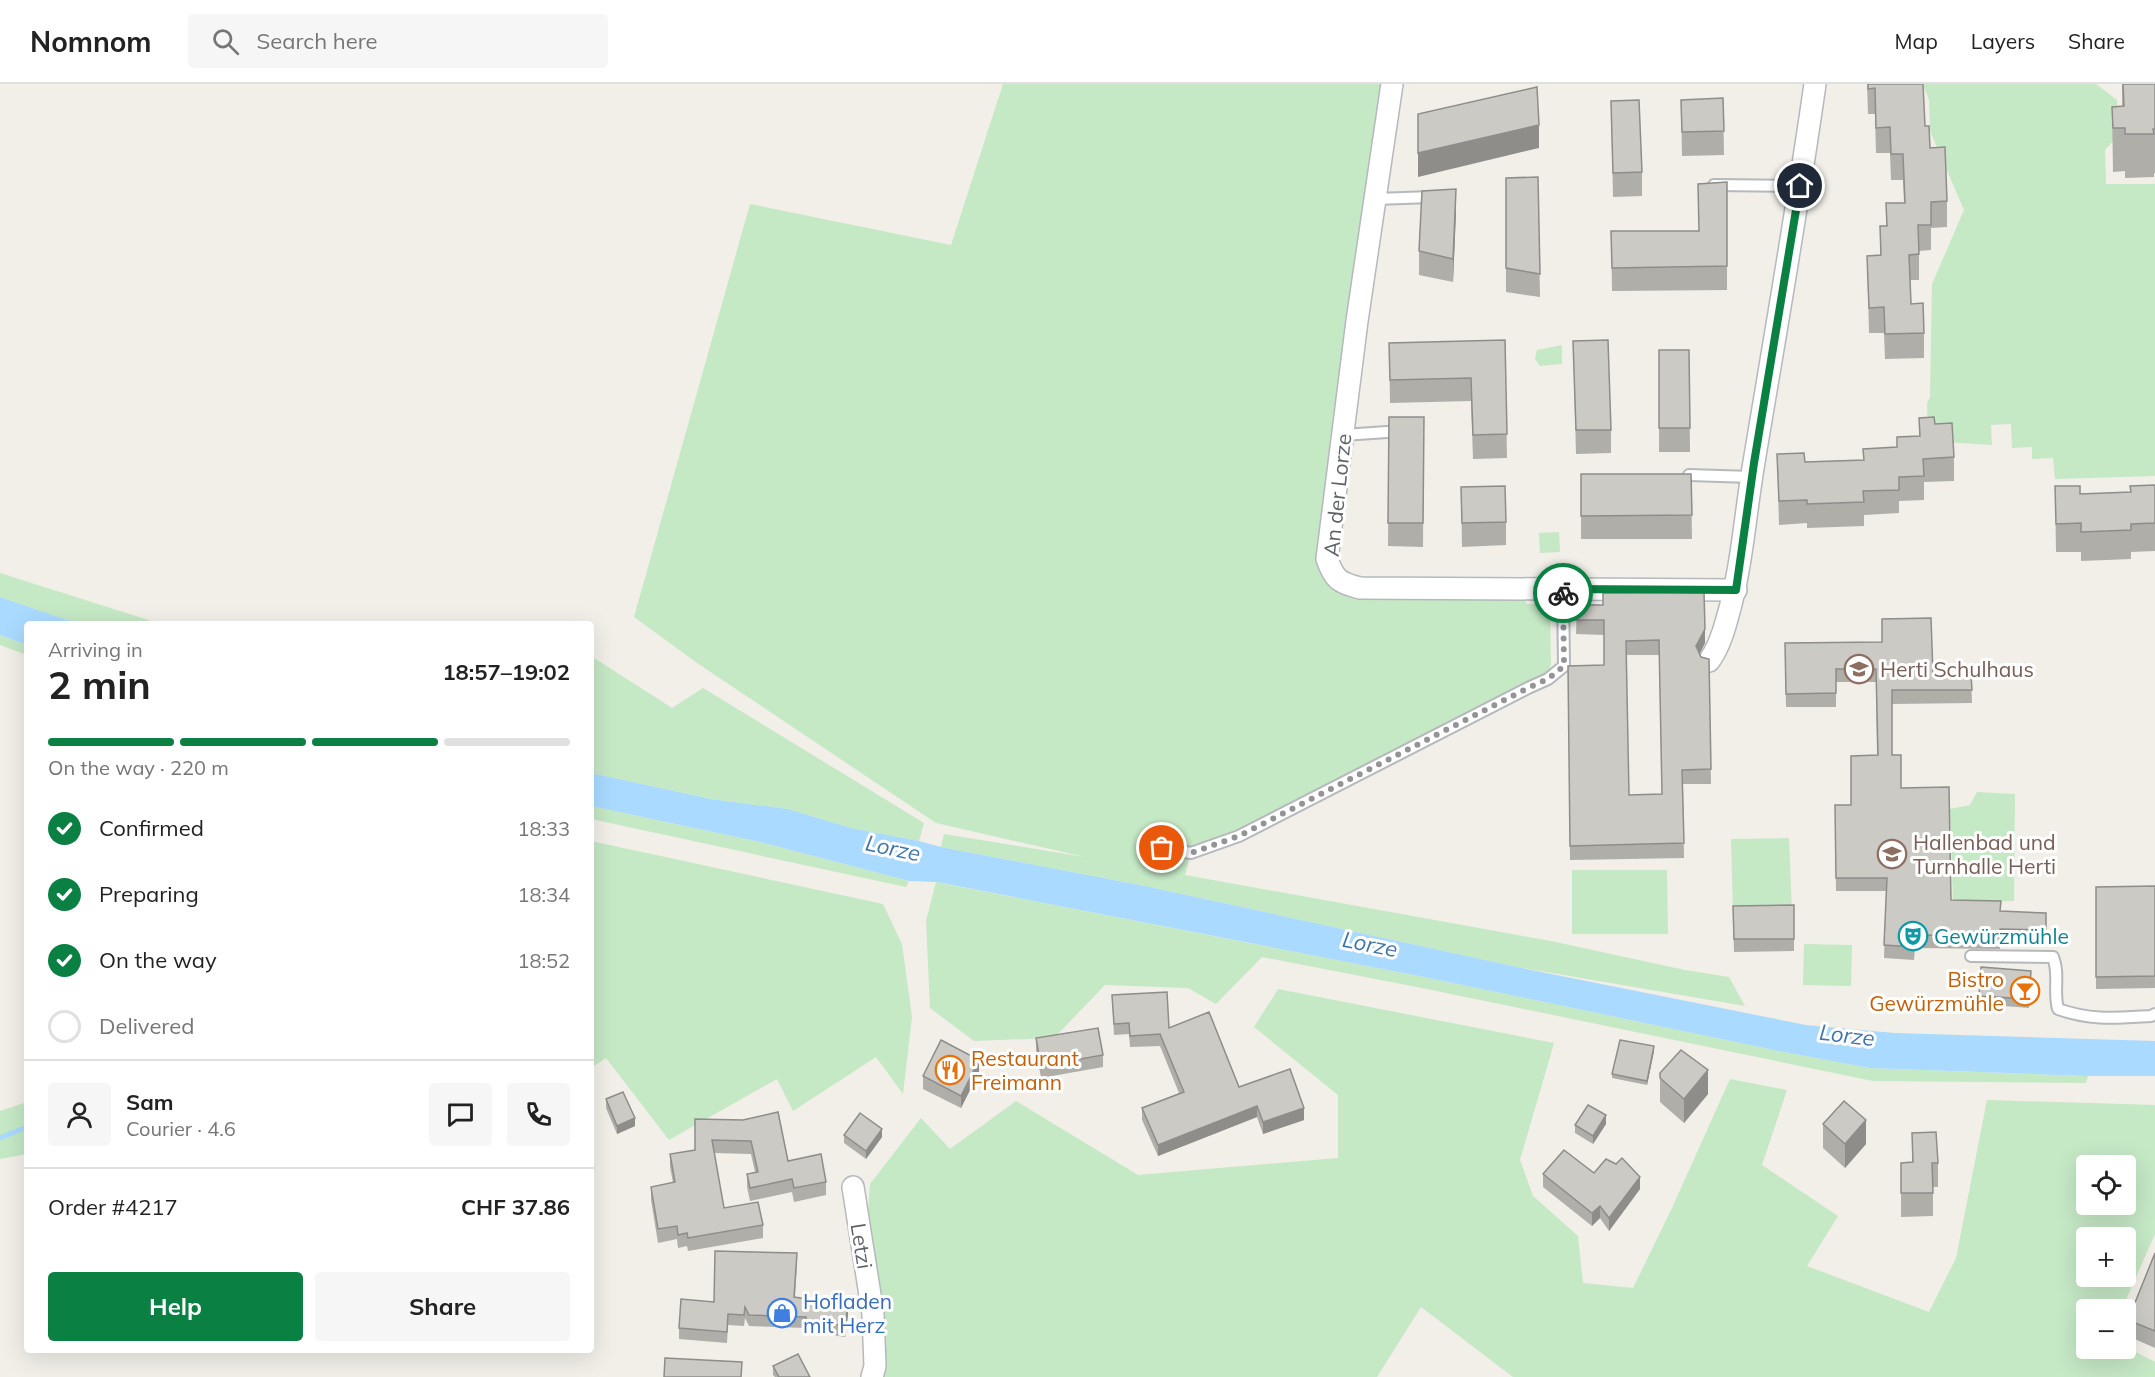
<!DOCTYPE html>
<html lang="en">
<head>
<meta charset="utf-8">
<style>
  body { margin:0; font-family:Mulish,sans-serif; background:#f6f6f6; color:#222; height:100vh; display:flex; flex-direction:column; font-size:22px; white-space:nowrap }
  * { box-sizing:border-box; margin:0 }
  p { font-size:20px; color:#767676 }
  .icon { flex:none; width:33px; height:33px; fill:none; stroke:currentColor; stroke-width:2; stroke-linecap:round; stroke-linejoin:round }
  .map { position:relative; flex:1; overflow:hidden }
  .sheet { position:absolute; left:24px; top:537px; width:570px; height:732px; display:flex; flex-direction:column; background:#fff; border-radius:6px; box-shadow:0 6px 24px #0002 }
  .sheet>* { flex:none }
  .tools { position:absolute; left:2076px; top:1071px; display:grid; gap:12px }
  .tools a { display:grid; place-items:center; width:60px; height:60px; border-radius:6px; background:#fff; box-shadow:0 6px 24px #0002; font-size:30px }
  .pin { position:absolute; display:grid; place-items:center; width:51px; height:51px; color:#fff; margin:-26px; border:3px solid #fff; border-radius:50%; box-shadow:0 2px 6px #0007 }
  .courier { position:absolute; display:grid; place-items:center; width:60px; height:60px; margin:-30px; border:4px solid #0b8043; border-radius:50%; background:#fff; color:#222; box-shadow:0 2px 8px #0007 }
  .head em { font-style:normal; font-weight:700 }
  .head div { display:flex; flex-direction:column-reverse }
  .head { display:flex; align-items:center; justify-content:space-between; height:102px; padding:0 24px }
  h1 { font-size:39px; font-weight:700; line-height:45px }
  .bar { display:grid; grid-template-columns:repeat(4,1fr); gap:9px 6px; align-content:center; height:72px; padding:0 24px }
  .bar i { height:8px; border-radius:4px; background:#e0e0e0 }
  .bar .on { background:#0b8043 }
  .bar p { grid-column:span 4 }
  .line { display:flex; align-items:center; gap:15px; padding:0 24px; border-top:2px solid #e0e0e0 }
  .line div { flex:1 }
  .round { display:grid; place-items:center; flex:none; width:63px; height:63px; border-radius:6px; background:#f6f6f6 }
  ol { padding:0 24px; list-style:none }
  li { display:flex; align-items:center; gap:18px; height:66px }
  li p { margin-inline-start:auto }
  li .icon { padding:6px; border-radius:50%; background:#0b8043; color:#fff; stroke-width:4 }
  li:last-child { color:#767676 }
  li i { width:33px; height:33px; border:3px solid #e0e0e0; border-radius:50% }
  .action { display:flex; gap:12px; margin-top:auto; padding:12px 24px }
  .action a { flex:1; height:69px; border-radius:6px; background:#0b8043; color:#fff; font-size:24px; font-weight:700; line-height:69px; text-align:center }
  .action a+a { background:#f6f6f6; color:#222 }
  header { display:flex; align-items:center; gap:36px; box-sizing:border-box; height:84px; padding:0 30px; background:#fff; border-bottom:2px solid #e0e0e0 }
  header strong { font-size:28px }
  nav { display:flex; gap:33px; margin-inline-start:auto; font-size:21px }
  .search { width:420px; height:54px; background:#f6f6f6; display:flex; align-items:center; gap:15px; box-sizing:border-box; padding:0 21px; border-radius:6px; color:#767676; font-size:22px }
  .map>svg:first-child { display:block }
  .green { fill:#c5e8c5; fill-rule:evenodd }
  .water { fill:#aadaff }
  .lines { fill:none; stroke-linecap:round; stroke-linejoin:round }
  .stream { stroke:#aadaff; stroke-width:5 }
  .service-casing { stroke:#b5b8bc; stroke-width:14 }
  .minor-casing { stroke:#b5b8bc; stroke-width:24 }
  .service { stroke:#fff; stroke-width:10 }
  .minor { stroke:#fff; stroke-width:21 }
  .wall { fill:#afaea9; fill-rule:evenodd }
  .shaded-wall { fill:#8f8d8a }
  .building { fill:#cccac5; stroke:#8f8d8a; stroke-width:1.5; fill-rule:evenodd }
  .done { stroke:#929495; stroke-width:6; stroke-dasharray:0 10.8 }
  .route { stroke:#0b8043; stroke-width:8 }
  .labels { text-anchor:middle; dominant-baseline:central; stroke-width:6; stroke-linejoin:round; paint-order:stroke }
  .street-label { font-size:21px; fill:#5f6368; stroke:#fff }
  .education-label { font-size:21px; fill:#785e54; stroke:#fff; text-anchor:start }
  .culture-label { font-size:21px; fill:#0d838f; stroke:#fff; text-anchor:start }
  .food-label { font-size:21px; fill:#c56008; stroke:#fff; text-anchor:end }
  .shop-label { font-size:21px; fill:#366cbe; stroke:#fff; text-anchor:start }
  .water-label { font-size:22px; font-style:italic; fill:#4174aa; stroke:#fff }
</style>
</head>
<body>
<header>
<strong>Nomnom</strong>
<div class="search"><svg class="icon" aria-label="search" viewBox="0 0 24 24"><circle cx="10" cy="10" r="6"/><path d="M15 15l6 6"/></svg>Search here</div>
<nav><a>Map</a><a>Layers</a><a>Share</a></nav>
</header>
<div class="map">
<svg width="2155" height="1293" viewBox="0 0 2155 1293">
  <rect width="100%" height="100%" fill="#f1efe8"/>
  <g class="green">
    <path d="M1003 0H1384L1317 477C1326 504 1330 508 1357 516L1525 514 1526 520H1550L1551 580 1548 595 1239 752 1191 769 1185 791 1551 857 1685 886 1729 893 1745 922 1522 884 1145 802 941 763 944 750 1085 773 936 739 700 581 634 533 750 120 951 161Z"/>
    <path d="M1923 0H2096L2117 16 2118 52 2105 66 2106 100H2155V392L2055 395 2053 374 2032 375V363L2012 364 2011 340 1991 341 1992 361 1944 358 1928 349 1927 319 1930 313 1932 200 1964 126 1930 47 1929 16Z"/>
    <path d="M1562 261V280L1540 282 1535 275 1537 266Z"/>
    <path d="M1559 448 1560 468 1540 469 1539 449Z"/>
    <path d="M0 489 161 540H79L0 513Z"/>
    <path d="M0 551 27 561V571L0 561Z"/>
    <path d="M591 572 672 624 703 604 924 739 919 757 851 744 788 725 711 715 591 689Z"/>
    <path d="M1977 708 2015 710 2014 817 1953 818 1950 725 1970 721Z"/>
    <path d="M591 722 760 758 909 797 906 803 591 735Z"/>
    <path d="M1789 754 1792 829 1733 831 1731 755Z"/>
    <path d="M591 757 883 820 902 860 912 933 903 1010 876 973 793 1027 777 995 669 1056 606 974 591 984Z"/>
    <path d="M1572 786H1667L1668 850H1572Z"/>
    <path d="M936 798 1424 893 1784 968 1870 984 2088 992 2086 999 1873 997 1422 904 1262 873 1216 920 1188 904 1105 901 1054 954 974 957 930 924 926 837Z"/>
    <path d="M1804 860 1852 861 1851 902 1803 901Z"/>
    <path d="M1278 905 1554 959 1520 1076 1533 1112 1578 1152 1583 1199 1633 1204 1672 1124 1730 995 1787 1006 1762 1081 1838 1132 1807 1182 1929 1228 1956 1174 1987 1016 2155 1021V1150L2122 1225 2086 1226V1264H2126V1263L2155 1278V1293H1513L1421 1223 1377 1293H881L884 1277 868 1128 870 1100 921 1034 950 1065 1016 1017 1138 1091 1338 1074V1011L1254 943ZM2086 1082H2126V1120H2086ZM2086 1154H2126V1192H2086Z"/>
    <path d="M27 1018V1070L0 1075V1027Z"/>
  </g>
  <g class="water">
    <path d="M0 513 79 540H27V561L0 551Z"/>
    <path d="M591 689 711 715 788 725 851 744 919 757 941 763 1145 802 1522 884 1806 941 1895 949 2155 957V992H2088L1870 984 1784 968 1424 893 937 798 909 797 760 758 591 722Z"/>
  </g>
  <g class="lines">
    <path class="stream" d="M0 1054 27 1043"/>
    <g class="service-casing">
      <g id="service">
        <path d="M1714 101 1800 102"/>
        <path d="M1375 115 1432 113"/>
        <path d="M1343 351 1402 347"/>
        <path d="M1689 391 1751 393"/>
        <path d="M1162 764 1191 769 1239 752 1528 604 1548 595 1564 582 1563 505"/>
        <path d="M1971 872 2053 873C2060 890 2053 907 2058 925 2092 937 2116 934 2151 932L2155 930"/>
      </g>
    </g>
    <g class="minor-casing">
      <g id="minor">
        <path d="M1392 0 1357 237 1327 475C1334 495 1339 499 1360 504L1736 506"/>
        <path d="M1709 577C1718 565 1723 550 1727 535 1742 484 1745 431 1754 378 1775 252 1797 127 1815 0"/>
        <path d="M853 1103 873 1230 875 1282 872 1293"/>
      </g>
    </g>
    <use href="#service" class="service"/>
    <use href="#minor" class="minor"/>
  </g>
  <g class="wall">
    <path d="M1867 0H1923L1925 42 1930 64 1947 117V143L1931 144V166L1919 167V196H1910L1911 220 1924 249V274L1885 275 1884 249H1869L1867 172 1880 171V142H1886V119H1904L1903 96H1891L1890 69H1876L1875 30H1868Z"/>
    <path d="M2122 0H2155V89H2154V93L2125 94V87L2113 88 2112 23 2122 22Z"/>
    <path d="M1723 14 1724 71 1682 72 1681 16Z"/>
    <path d="M1611 17 1642 88V112L1613 113Z"/>
    <path d="M1538 93 1540 213 1506 208V94Z"/>
    <path d="M1727 98V206L1612 207 1611 147H1699L1698 100Z"/>
    <path d="M1456 128 1453 198 1419 191V167Z"/>
    <path d="M1505 256 1507 374 1473 375 1471 317 1390 319 1389 259Z"/>
    <path d="M1573 257 1611 346V369L1576 370Z"/>
    <path d="M1659 266H1689L1690 368H1659Z"/>
    <path d="M1389 333H1424L1423 463 1388 462Z"/>
    <path d="M1919 334 1935 340 1954 373V397L1924 398V416L1899 417V429L1864 431V442L1807 444V439L1779 441 1777 370 1805 378 1863 376 1897 363V353L1919 352Z"/>
    <path d="M1581 390H1691L1692 455H1581Z"/>
    <path d="M2155 401V467L2131 468V475L2081 477V468H2056L2055 402 2080 410 2130 408Z"/>
    <path d="M1461 403 1506 438V461L1462 463Z"/>
    <path d="M1577 521 1705 559 1700 569 1701 573 1709 575 1711 700H1683L1684 774 1570 776 1568 582 1604 581V551L1576 550ZM1626 571H1659L1662 710 1629 711Z"/>
    <path d="M1785 559 1933 591H1971L1972 619 1892 620V671L1901 704 1951 816 2000 827 2046 829V859L2000 858V865L1915 864 1914 876 1884 874 1886 807H1836L1835 721H1851L1877 671 1876 598H1836V623H1786Z"/>
    <path d="M2155 802V904L2096 905V803Z"/>
    <path d="M1794 821V867L1734 868 1733 835Z"/>
    <path d="M2031 895 2029 924 1979 920V912Z"/>
    <path d="M1112 911 1169 944 1239 1003 1304 1036 1263 1050 1257 1033 1158 1072 1142 1036V1024L1179 1009 1160 962 1130 963 1129 950 1114 951Z"/>
    <path d="M1036 954 1103 971V983L1041 994 1036 966Z"/>
    <path d="M1654 967 1647 1001 1612 994V990Z"/>
    <path d="M979 988 961 1024 923 1005V992Z"/>
    <path d="M1660 989 1708 1010 1684 1039 1660 1018Z"/>
    <path d="M606 1015 635 1042 617 1050 606 1024Z"/>
    <path d="M743 1036 788 1077 826 1098V1111L794 1118 792 1108 750 1117 747 1103V1090L755 1088 751 1070 714 1069 724 1124 763 1141V1154L688 1167 687 1162 678 1164 677 1155 658 1159 651 1116V1103L673 1099 670 1083V1070L695 1066Z"/>
    <path d="M1606 1040 1593 1060 1575 1049V1041Z"/>
    <path d="M1823 1040 1866 1060 1845 1084 1823 1064Z"/>
    <path d="M1912 1049 1938 1079V1103H1933V1132L1901 1133V1079L1912 1078Z"/>
    <path d="M844 1051 882 1053 866 1075 844 1059Z"/>
    <path d="M1594 1089 1640 1105 1609 1147 1600 1134 1592 1142 1543 1103V1090Z"/>
    <path d="M2155 1169V1264L2128 1252V1236Z"/>
    <path d="M797 1180 795 1213 848 1231 845 1253 806 1247V1244L749 1242 745 1234 744 1242 728 1241 727 1259 679 1255V1244L714 1218Z"/>
    <path d="M773 1282 810 1293H775L773 1291Z"/>
  </g>
  <g class="shaded-wall">
    <path d="M1539 41V64L1418 93V69Z"/>
    <path d="M1456 105V128L1453 198V175Z"/>
    <path d="M1705 545V559L1696 577V562Z"/>
    <path d="M1654 962V967L1647 1001V997Z"/>
    <path d="M979 976V988L961 1024V1012Z"/>
    <path d="M1708 986V1010L1684 1039V1015Z"/>
    <path d="M1257 1022V1033L1158 1072V1061Z"/>
    <path d="M1304 1024V1036L1263 1050V1038Z"/>
    <path d="M1606 1031V1040L1593 1060V1052Z"/>
    <path d="M635 1034V1042L617 1050V1042Z"/>
    <path d="M1866 1036V1060L1845 1084V1060Z"/>
    <path d="M882 1045V1053L866 1075V1067Z"/>
    <path d="M1640 1093V1105L1609 1147V1134Z"/>
    <path d="M1600 1122V1134L1592 1142V1129Z"/>
    <path d="M848 1221V1231L845 1253V1242Z"/>
  </g>
  <g class="building">
    <path d="M1868 0H1923L1925 42H1929L1930 64 1945 63 1947 117 1931 118V141H1918L1919 170 1909 171 1911 220 1923 219 1924 249 1885 250 1884 223 1869 224 1867 172 1881 171 1880 142H1887L1886 119H1905L1903 70H1891L1890 43 1876 44 1875 4 1868 5Z"/>
    <path d="M2123 0H2155V45H2153L2154 50H2125V44H2113L2112 23 2124 22Z"/>
    <path d="M1537 3 1539 41 1418 69V30Z"/>
    <path d="M1723 14 1724 47 1682 48 1681 16Z"/>
    <path d="M1639 16 1642 88 1613 89 1611 17Z"/>
    <path d="M1538 93 1540 190 1506 184V94Z"/>
    <path d="M1727 98V182L1612 184 1611 147H1699L1698 100Z"/>
    <path d="M1456 105 1453 175 1419 167 1422 107Z"/>
    <path d="M1505 256 1507 350 1473 351 1471 294 1390 296 1389 259Z"/>
    <path d="M1608 256 1611 346H1576L1573 257Z"/>
    <path d="M1659 266H1689L1690 344H1659Z"/>
    <path d="M1389 333H1424L1423 439H1388Z"/>
    <path d="M1934 333 1935 340 1952 339 1954 373 1923 375 1924 392 1899 393V406L1863 407 1864 418 1807 420V416L1779 417 1777 370 1804 369 1805 378 1864 376 1863 365 1897 363V353L1920 352 1919 334Z"/>
    <path d="M1581 390H1691L1692 431 1581 432Z"/>
    <path d="M2155 401V439L2131 440V446L2081 448V439L2056 440 2055 402H2080V410L2131 408 2130 402Z"/>
    <path d="M1505 402 1506 438 1462 439 1461 403Z"/>
    <path d="M1704 508 1705 545 1696 562 1701 573 1709 575 1711 685 1682 686 1684 759 1570 762 1568 582 1604 581V536H1576L1577 521H1603V509ZM1659 556 1662 710 1629 711 1626 557Z"/>
    <path d="M1931 534 1933 591H1971L1972 606H1892V671H1901V704L1949 703 1951 816 2001 817 2000 827 2046 829V846L2000 845V852L1915 851 1914 863 1884 861 1887 794H1836L1835 721H1851V672L1878 671 1876 585H1836V609L1786 610 1785 559 1882 558V535Z"/>
    <path d="M2155 802V892L2096 893V803Z"/>
    <path d="M1794 821V855H1734L1733 822Z"/>
    <path d="M1981 883 2031 887 2029 915 1979 912Z"/>
    <path d="M1167 908 1169 944 1209 928 1239 1003 1290 985 1304 1024 1263 1038 1257 1022 1158 1061 1142 1024 1184 1008 1160 950 1130 952 1129 939 1114 940 1112 911Z"/>
    <path d="M1098 944 1103 971 1041 982 1036 954Z"/>
    <path d="M941 956 979 976 961 1012 923 992Z"/>
    <path d="M1620 956 1654 962 1647 997 1612 990Z"/>
    <path d="M1681 966 1708 986 1684 1015 1660 994V989Z"/>
    <path d="M623 1008 635 1034 617 1042 606 1015Z"/>
    <path d="M1844 1017 1866 1036 1845 1060 1823 1040Z"/>
    <path d="M1588 1021 1606 1031 1593 1052 1575 1041Z"/>
    <path d="M778 1028 788 1077 821 1070 826 1098 794 1104 792 1095 750 1104 747 1090 758 1088 751 1057 712 1056 724 1124 758 1118 763 1141 688 1154 687 1149 678 1151 677 1142 658 1145 651 1103 675 1098 670 1070 695 1066V1035L743 1036Z"/>
    <path d="M860 1029 882 1045 866 1067 844 1051Z"/>
    <path d="M1936 1048 1938 1079H1932L1933 1109H1901V1079L1913 1078 1912 1049Z"/>
    <path d="M1564 1066 1594 1089 1606 1075 1616 1080 1622 1074 1640 1093 1609 1134 1600 1122 1592 1129 1543 1090Z"/>
    <path d="M715 1167 797 1169 794 1213 848 1221 845 1242 806 1236V1233L749 1231 745 1223 744 1231 728 1230 727 1248 679 1244 681 1215 714 1218Z"/>
    <path d="M2155 1169V1247L2128 1236Z"/>
    <path d="M798 1270 810 1293H779L773 1282Z"/>
    <path d="M665 1274 742 1278 741 1293H664Z"/>
  </g>
  <g class="lines">
    <path class="done" d="M1162 764 1191 769 1239 752 1528 604 1548 595 1564 582 1563 509"/>
    <path class="route" d="M1563 509V505L1736 506 1754 379 1800 102"/>
  </g>
  <defs>
    <g id="school-ring" transform="scale(1.5)"><circle r="9.5" fill="#fff" stroke="#8d6e63" stroke-width="1.5"/><path d="M0-5L7-2L0 1L-7-2ZM-4 1L0 2.5L4 1V4Q0 6-4 4Z" fill="#8d6e63"/></g>
    <g id="theatre-ring" transform="scale(1.5)"><circle r="9.5" fill="#fff" stroke="#0f9aa8" stroke-width="1.5"/><path d="M-5-5.5Q0-4 5-5.5V0Q5 5 0 6Q-5 5-5 0ZM-3.3-2.5H-1v1.5H-3.3ZM1-2.5H3.3v1.5H1ZM-2.8 1Q0 5.5 2.8 1Z" fill="#0f9aa8"/></g>
    <g id="bar-ring" transform="scale(1.5)"><circle r="9.5" fill="#fff" stroke="#e8710a" stroke-width="1.5"/><path d="M-6-5H6L.8 .8V4.5H3.5V6h-7V4.5H-.8V.8Z" fill="#e8710a"/></g>
    <g id="restaurant-ring" transform="scale(1.5)"><circle r="9.5" fill="#fff" stroke="#e8710a" stroke-width="1.5"/><path d="M-5-6h1v4h1v-4h1v4h1v-4h1v5L-1.5 .5V6h-2V.5L-5-1ZM5-6V6H3V1.5H1.5Q1.5-4 5-6Z" fill="#e8710a"/></g>
    <g id="shop-ring" transform="scale(1.5)"><circle r="9.5" fill="#fff" stroke="#3f7fe0" stroke-width="1.5"/><path d="M-5-2.5h2.3a2.7 3.5 0 0 1 5.4 0H5L5.5 6h-11ZM-1.5-2.5h3a1.5 2.3 0 0 0-3 0Z" fill="#3f7fe0"/></g>
  </defs>
  <g fill-rule="evenodd">
    <use href="#school-ring" x="1859" y="585"/>
    <use href="#school-ring" x="1892" y="770"/>
    <use href="#theatre-ring" x="1913" y="852"/>
    <use href="#bar-ring" x="2025" y="907"/>
    <use href="#restaurant-ring" x="950" y="986"/>
    <use href="#shop-ring" x="782" y="1229"/>
  </g>
  <g class="labels">
    <g class="street-label">
      <text transform="translate(1337 411) rotate(-84)">An der Lorze</text>
      <text transform="translate(862 1162) rotate(81)">Letzi</text>
    </g>
    <g class="education-label">
      <text x="1880" y="585">Herti Schulhaus</text>
      <text x="1913" y="758">Hallenbad und<tspan x="1913" dy="24">Turnhalle Herti</tspan></text>
    </g>
    <g class="culture-label">
      <text x="1934" y="852">Gewürzmühle</text>
    </g>
    <g class="food-label">
      <text x="2004" y="895">Bistro<tspan x="2004" dy="24">Gewürzmühle</tspan></text>
      <text x="971" y="974" text-anchor="start">Restaurant<tspan x="971" dy="24">Freimann</tspan></text>
    </g>
    <g class="shop-label">
      <text x="803" y="1217">Hofladen<tspan x="803" dy="24">mit Herz</tspan></text>
    </g>
    <g class="water-label">
      <text transform="translate(893 764) rotate(12)">Lorze</text>
      <text transform="translate(1370 860) rotate(11)">Lorze</text>
      <text transform="translate(1847 951) rotate(7)">Lorze</text>
    </g>
  </g>
</svg>
<div class="tools">
<a><svg class="icon" aria-label="locate" viewBox="0 0 24 24"><circle cx="12" cy="12" r="6"/><path d="M12 2v4M12 18v4M2 12h4M18 12h4"/></svg></a>
<a>+</a>
<a>−</a>
</div>
<div class="pin" style="left:1162px;top:764px;background:#ea580c"><svg class="icon" aria-label="bag" viewBox="0 0 24 24"><path d="M5 8h14l-1 12H6zM9 8a3 3 0 0 1 6 0"/></svg></div>
<div class="pin" style="left:1800px;top:102px;background:#1f2937"><svg class="icon" aria-label="home" viewBox="0 0 24 24"><path d="M3 11l9-7 9 7M6 9v11h12V9"/></svg></div>
<div class="courier" style="left:1563px;top:509px"><svg class="icon" aria-label="bike" viewBox="0 0 24 24"><circle cx="6" cy="16" r="4"/><circle cx="18" cy="16" r="4"/><path d="M6 16l4-8h5l3 8M10 8l3 8H6M13 5h3"/></svg></div>
<section class="sheet">
<div class="head"><div><h1>2 min</h1><p>Arriving in</p></div><em>18:57–19:02</em></div>
<div class="bar"><i class="on"></i><i class="on"></i><i class="on"></i><i></i><p>On the way · 220 m</p></div>
<ol>
<li><svg class="icon" aria-label="check" viewBox="0 0 24 24"><path d="M5 12l5 5 9-10"/></svg>Confirmed<p>18:33</p></li>
<li><svg class="icon" aria-label="check" viewBox="0 0 24 24"><path d="M5 12l5 5 9-10"/></svg>Preparing<p>18:34</p></li>
<li><svg class="icon" aria-label="check" viewBox="0 0 24 24"><path d="M5 12l5 5 9-10"/></svg>On the way<p>18:52</p></li>
<li><i></i>Delivered</li>
</ol>
<div class="line" style="height:108px"><a class="round"><svg class="icon" aria-label="person" viewBox="0 0 24 24"><circle cx="12" cy="8" r="4"/><path d="M4 21q1-7 8-7t8 7"/></svg></a><div><b>Sam</b><p>Courier · 4.6</p></div><a class="round"><svg class="icon" aria-label="chat" viewBox="0 0 24 24"><path d="M4 5h16v11H9l-5 4z"/></svg></a><a class="round"><svg class="icon" aria-label="phone" viewBox="0 0 24 24"><path d="M5 4h4l2 5-3 2q2 4 5 5l2-3 5 2v4C11 20 4 13 5 4z"/></svg></a></div>
<div class="line" style="height:78px"><div>Order #4217</div><b>CHF 37.86</b></div>
<div class="action"><a>Help</a><a>Share</a></div>
</section>
</div>
</body>
</html>
